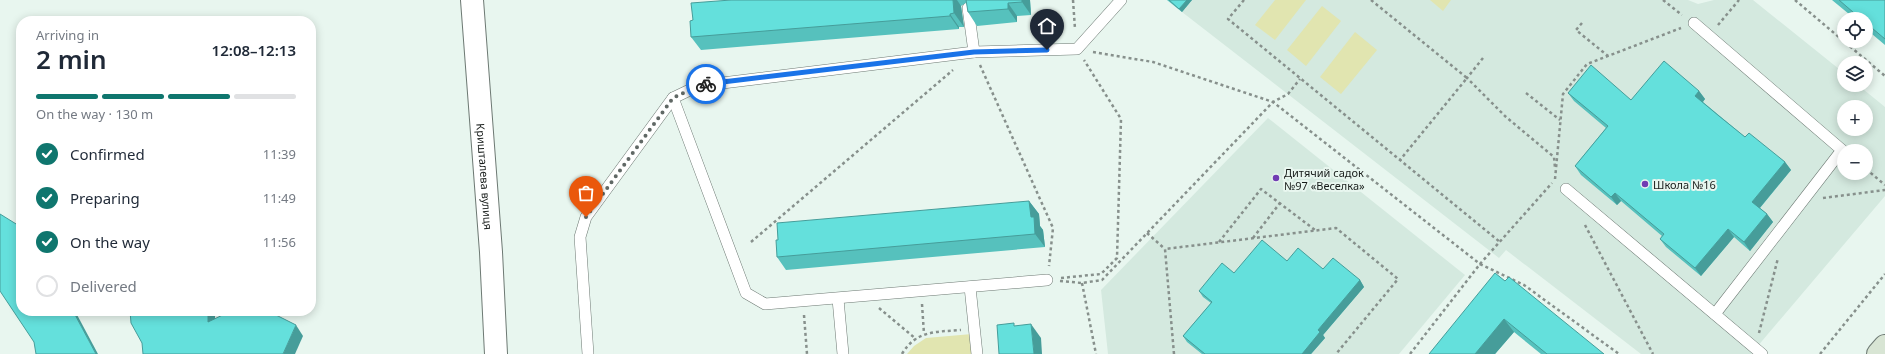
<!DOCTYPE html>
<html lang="en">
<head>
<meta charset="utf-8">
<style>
  body { margin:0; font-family:"Noto Sans",sans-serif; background:#f6f6f7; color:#1f2937; height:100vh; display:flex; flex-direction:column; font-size:15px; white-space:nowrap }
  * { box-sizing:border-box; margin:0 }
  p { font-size:13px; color:#747a83 }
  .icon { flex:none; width:22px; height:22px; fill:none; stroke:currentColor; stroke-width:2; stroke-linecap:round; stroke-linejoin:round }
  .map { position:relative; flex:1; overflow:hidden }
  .details { position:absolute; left:16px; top:16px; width:300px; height:300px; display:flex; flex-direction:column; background:#fff; border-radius:16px; box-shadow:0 2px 10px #0003 }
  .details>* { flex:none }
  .controls { position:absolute; left:1837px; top:12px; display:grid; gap:8px }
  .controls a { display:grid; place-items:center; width:36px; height:36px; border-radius:50%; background:#fff; box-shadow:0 2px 10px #0003; font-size:20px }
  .pin { position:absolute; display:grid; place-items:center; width:34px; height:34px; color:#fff; margin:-41px -17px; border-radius:50% 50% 50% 0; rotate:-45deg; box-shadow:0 0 4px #0007 }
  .pin .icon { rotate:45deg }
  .courier { position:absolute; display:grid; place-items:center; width:40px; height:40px; margin:-20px; border:3px solid #1a73e8; border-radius:50%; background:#fff; color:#222; box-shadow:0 1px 5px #0007 }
  .overview em { font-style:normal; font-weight:600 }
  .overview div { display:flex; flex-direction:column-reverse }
  .overview { display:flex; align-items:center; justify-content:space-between; height:68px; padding:0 20px }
  h1 { font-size:26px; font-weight:600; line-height:30px }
  .bar { display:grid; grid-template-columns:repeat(4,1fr); gap:6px 4px; align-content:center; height:48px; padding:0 20px }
  .bar i { height:5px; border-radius:3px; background:#e0e1e3 }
  .bar .selected { background:#0f766e }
  .bar p { grid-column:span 4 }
  ol { padding:0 20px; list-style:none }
  li { display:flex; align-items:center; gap:12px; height:44px }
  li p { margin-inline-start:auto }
  li .icon { padding:4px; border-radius:50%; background:#0f766e; color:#fff; stroke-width:4 }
  li:last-child { color:#747a83 }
  li i { width:22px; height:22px; border:2px solid #e0e1e3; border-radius:50% }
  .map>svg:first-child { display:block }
  .built { fill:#d4e9df; fill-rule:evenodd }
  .green { fill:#e1e5b0 }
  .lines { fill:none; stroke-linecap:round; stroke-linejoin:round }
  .lane-casing { stroke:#6d7973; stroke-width:12 }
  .street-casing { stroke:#6d7973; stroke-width:24 }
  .secondary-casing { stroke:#6d7973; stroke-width:24 }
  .path { stroke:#87908c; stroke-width:2.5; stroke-dasharray:3 3; stroke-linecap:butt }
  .lane { stroke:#fff; stroke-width:11 }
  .street { stroke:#fff; stroke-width:22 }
  .secondary { stroke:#d8e5d4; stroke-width:22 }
  .wall { fill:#56c1bd }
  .shaded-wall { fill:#469d9a }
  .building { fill:#64e0dc; stroke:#469d9a }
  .done { stroke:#606865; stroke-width:4; stroke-dasharray:0 7.2 }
  .route { stroke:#1a73e8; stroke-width:5 }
  .poi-dot { fill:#713cb3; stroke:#e8f6ef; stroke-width:1.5 }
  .labels { text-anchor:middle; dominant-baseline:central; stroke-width:4; stroke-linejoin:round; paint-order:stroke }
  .poi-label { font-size:11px; fill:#171c1a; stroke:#e8f6ef; text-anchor:start }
  .street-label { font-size:11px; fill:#171c1a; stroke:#e8f6ef }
</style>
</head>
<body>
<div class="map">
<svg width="1885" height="354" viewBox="0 0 1885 354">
  <rect width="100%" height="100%" fill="#e8f6ef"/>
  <g class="built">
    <path d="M1192 0H1688L1698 4 1714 0H1753L1844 73V85H1858L1885 107V196L1751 354H1641L1506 250 1499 258 1182 12ZM1844 107H1866V129H1844ZM1844 151H1866V173H1844Z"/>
    <path d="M1268 118 1465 275 1399 354H1108L1101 290Z"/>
  </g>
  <g class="green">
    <path d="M1275 0H1306L1275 40 1255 25Z"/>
    <path d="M1430 0H1451L1443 11Z"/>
    <path d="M1322 6 1341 21 1306 66 1287 50Z"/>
    <path d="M1355 32 1377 50 1341 94 1320 77Z"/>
    <path d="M972 334 974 354H907L914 346 926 338Z"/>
  </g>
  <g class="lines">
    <g class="lane-casing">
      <g id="lane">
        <path d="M968 8 974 52"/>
        <path d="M1694 23 1842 150 1715 314"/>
        <path d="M1566 189 1762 354"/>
        <path d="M1047 280 765 304 746 293 673 98 698 86 974 52 1077 49 1121 0"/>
        <path d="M970 287 977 354"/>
        <path d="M838 299 843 354"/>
        <path d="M588 354 580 237 586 217 673 98"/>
      </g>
    </g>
    <g class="street-casing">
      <g id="street">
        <path id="s1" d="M472 0 491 252 496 354"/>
      </g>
    </g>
    <g class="secondary-casing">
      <path id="secondary" d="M1878 354 1885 346"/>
    </g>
    <g class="path">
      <path d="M1073 0 1075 29"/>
      <path d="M1244 0 1228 19 1500 242"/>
      <path d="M1371 0 1467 78 1400 160"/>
      <path d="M1663 0 1682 15"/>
      <path d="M1795 0 1885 76"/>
      <path d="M1582 23 1576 30 1608 56"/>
      <path d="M1718 25 1739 0"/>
      <path d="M1093 52 1153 62 1273 102 1480 264 1552 183"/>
      <path d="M1483 58 1467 78 1506 117 1554 157 1555 168"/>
      <path d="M980 65 1053 228 1049 266"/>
      <path d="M1526 93 1560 120"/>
      <path d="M1866 169 1885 185"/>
      <path d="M1555 179 1563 94 1587 64 1681 28"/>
      <path d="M1823 198 1885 190"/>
      <path d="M1585 225 1653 354"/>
      <path d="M1147 233 1165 249"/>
      <path d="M1253 238 1280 203"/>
      <path d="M751 242 953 70"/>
      <path d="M1219 242 1261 189 1315 230"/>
      <path d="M1061 278 1101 274 1117 258 1121 119 1084 60"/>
      <path d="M1060 281 1082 283 1102 280 1273 102 1288 94 1300 79"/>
      <path d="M1082 283 1096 354"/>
      <path d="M922 304 924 334"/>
      <path d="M879 308 916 339"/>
      <path d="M804 315 807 354"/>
      <path d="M1759 333 1778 258"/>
      <path d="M902 354C916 330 937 332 961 330"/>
      <path d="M1174 354 1165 249 1336 228 1398 279 1336 354"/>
      <path d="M1410 354 1480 264 1524 285 1619 354"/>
      <path d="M1820 354 1885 274"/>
    </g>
    <use href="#lane" class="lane"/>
    <use href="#street" class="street"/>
    <use href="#secondary" class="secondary"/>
  </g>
  <g class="wall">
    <path d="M731 0H1030L1031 15 1017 16V22L977 26 968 12 967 2 961 6 964 27H959V29L701 50 691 37 693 20Z"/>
    <path d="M1167 0H1192L1182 12Z"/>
    <path d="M1832 0H1885V45L1866 29V19H1855Z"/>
    <path d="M1699 91 1705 99 1703 102 1745 137 1785 162 1791 170 1760 208 1767 214 1773 222 1750 251 1734 237 1701 276 1666 247 1660 239 1662 236 1621 201 1617 205 1581 175 1575 166 1606 128 1574 101 1568 93 1631 100Z"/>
    <path d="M1029 201 1039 214 1040 226 1043 230 1045 247 786 270 777 257Z"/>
    <path d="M1287 261 1323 269 1360 280 1364 287 1323 335 1325 338 1311 354H1202L1187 342 1183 336 1211 303 1203 297 1199 291 1234 273Z"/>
    <path d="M1505 281 1604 354H1541L1514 332 1495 354H1429Z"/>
  </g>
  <g class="shaded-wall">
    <path d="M953 0H957L961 6 964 27 954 13Z"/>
    <path d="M1022 0H1030L1031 15 1022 2Z"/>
    <path d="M1187 0H1192L1182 12 1179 9Z"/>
    <path d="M1008 3 1017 16V22L1008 9Z"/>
    <path d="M950 14 959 27V29L950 16Z"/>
    <path d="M1699 91 1705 99 1701 104 1695 96Z"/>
    <path d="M1785 162 1791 170 1758 210 1752 202Z"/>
    <path d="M1615 193 1621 201 1617 205 1611 197Z"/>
    <path d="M1029 201 1039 214 1040 226 1043 230 1045 247 1035 234 1031 217Z"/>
    <path d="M1767 214 1773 222 1750 251 1744 242Z"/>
    <path d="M1728 229 1734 237 1701 276 1695 268Z"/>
    <path d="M1360 280 1364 287 1323 335 1325 338 1311 354H1302L1318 330Z"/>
    <path d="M73 311H75L98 354H96Z"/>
    <path d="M208 311H215V332L208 322Z"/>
    <path d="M1504 319 1514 332 1495 354H1475Z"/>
    <path d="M1031 324 1041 338 1042 354H1034Z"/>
    <path d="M296 325 303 336 295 354H283Z"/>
  </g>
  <g class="building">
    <path d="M731 0H953L954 13 950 14V16L691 37 690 21 693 20 691 3Z"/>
    <path d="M966 0H1022V2L1008 3V9L968 12Z"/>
    <path d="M1169 0H1187L1179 9Z"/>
    <path d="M1839 0H1885V39L1866 23V19H1861Z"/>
    <path d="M1664 61 1699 91 1695 96 1719 116 1745 137 1749 133 1785 162 1752 202 1767 214 1744 242 1728 229 1695 268 1660 239 1664 234 1615 193 1611 197 1575 166 1608 126 1568 93 1591 65 1631 100Z"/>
    <path d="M1029 201 1031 217H1034L1035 234 777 257 776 240H778L777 223Z"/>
    <path d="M0 214 21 227V311H73L96 354H36L34 342 0 291Z"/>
    <path d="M1262 240 1287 261 1298 248 1323 269 1333 258 1360 280 1318 330 1320 332 1302 354H1205L1183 336 1212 302 1199 291 1222 263 1234 273Z"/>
    <path d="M1495 273 1505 281 1509 277 1604 354H1547L1504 319 1475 354H1429Z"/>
    <path d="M130 311H208V322L231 311H268L296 325 283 354H143L142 343 131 323Z"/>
    <path d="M1014 323V326L1031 324 1034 354H999L997 325Z"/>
  </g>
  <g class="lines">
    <path class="done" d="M586 217 673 98 698 86 706 84"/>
    <path class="route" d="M706 84 974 52 1047 50"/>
  </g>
  <g class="poi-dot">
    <circle cx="1276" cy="178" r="4"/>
    <circle cx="1645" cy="184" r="4"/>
  </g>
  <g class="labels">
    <g class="poi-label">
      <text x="1284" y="172">Дитячий садок<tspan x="1284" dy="13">№97 «Веселка»</tspan></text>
      <text x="1653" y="184">Школа №16</text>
    </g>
    <g class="street-label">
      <text stroke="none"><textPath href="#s1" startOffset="177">Кришталева вулиця</textPath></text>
    </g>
  </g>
</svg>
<div class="controls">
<a><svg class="icon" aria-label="locate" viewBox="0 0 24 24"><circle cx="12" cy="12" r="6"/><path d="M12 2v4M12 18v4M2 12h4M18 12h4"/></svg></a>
<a><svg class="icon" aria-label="layers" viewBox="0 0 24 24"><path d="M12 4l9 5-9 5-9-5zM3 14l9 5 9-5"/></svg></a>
<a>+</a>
<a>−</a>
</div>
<div class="pin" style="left:586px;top:217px;background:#ea580c"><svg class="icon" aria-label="bag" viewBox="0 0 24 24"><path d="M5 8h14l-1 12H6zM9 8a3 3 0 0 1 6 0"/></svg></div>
<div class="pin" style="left:1047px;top:50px;background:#1f2937"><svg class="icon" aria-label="home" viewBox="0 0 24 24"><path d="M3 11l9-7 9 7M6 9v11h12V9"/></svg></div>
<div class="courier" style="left:706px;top:84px"><svg class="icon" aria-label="bike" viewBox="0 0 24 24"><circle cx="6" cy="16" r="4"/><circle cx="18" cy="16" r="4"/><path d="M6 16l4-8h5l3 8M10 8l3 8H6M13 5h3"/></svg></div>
<section class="details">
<div class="overview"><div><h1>2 min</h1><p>Arriving in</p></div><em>12:08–12:13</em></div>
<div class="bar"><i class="selected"></i><i class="selected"></i><i class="selected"></i><i></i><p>On the way · 130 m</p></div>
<ol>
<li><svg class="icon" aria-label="check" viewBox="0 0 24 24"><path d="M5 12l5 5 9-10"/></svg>Confirmed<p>11:39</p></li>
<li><svg class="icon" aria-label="check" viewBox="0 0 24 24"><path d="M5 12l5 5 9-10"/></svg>Preparing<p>11:49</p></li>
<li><svg class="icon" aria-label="check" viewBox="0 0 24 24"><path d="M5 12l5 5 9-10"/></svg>On the way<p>11:56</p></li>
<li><i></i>Delivered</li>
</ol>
</section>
</div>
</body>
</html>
